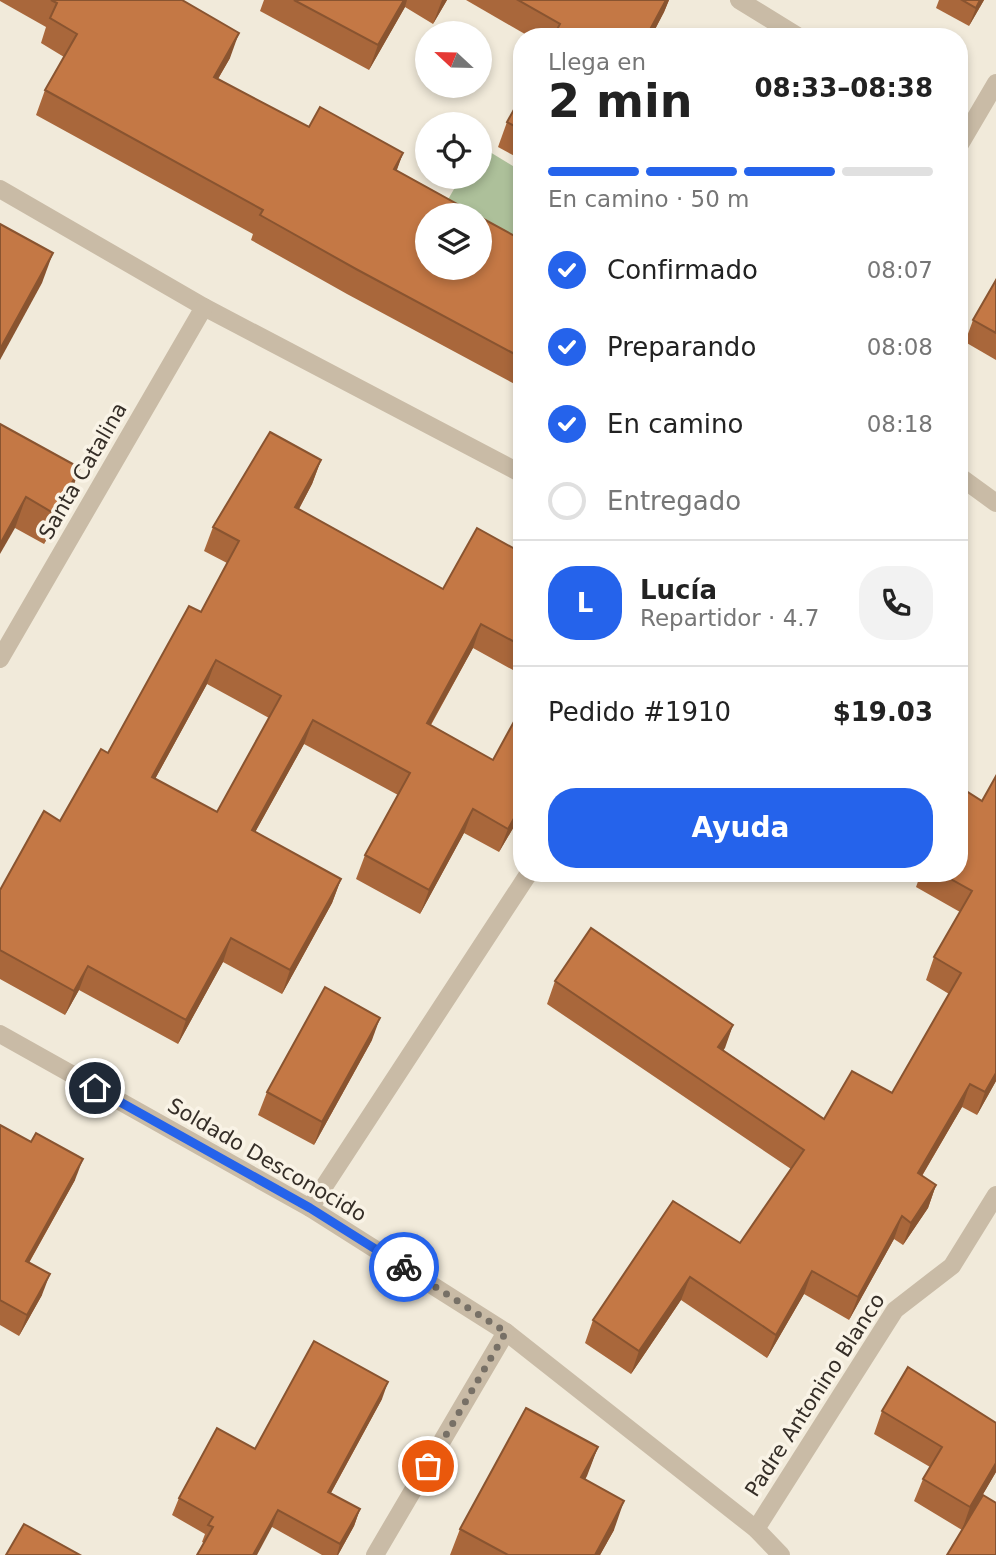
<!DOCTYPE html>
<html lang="es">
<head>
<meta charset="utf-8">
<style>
  body { margin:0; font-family:"DejaVu Sans",sans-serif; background:#f2f2f2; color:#222; height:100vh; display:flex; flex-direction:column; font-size:26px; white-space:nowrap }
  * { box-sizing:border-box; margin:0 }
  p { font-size:23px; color:#767676 }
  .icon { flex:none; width:38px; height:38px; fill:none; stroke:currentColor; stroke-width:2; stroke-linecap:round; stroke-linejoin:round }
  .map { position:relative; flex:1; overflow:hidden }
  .panel { position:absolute; left:513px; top:28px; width:455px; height:854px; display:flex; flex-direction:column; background:#fff; border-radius:28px; box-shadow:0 4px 10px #0003 }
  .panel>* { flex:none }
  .needle { width:46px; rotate:292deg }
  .tools { position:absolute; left:415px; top:21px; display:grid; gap:14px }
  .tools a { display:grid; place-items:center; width:77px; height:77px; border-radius:50%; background:#fff; box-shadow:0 4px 10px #0003; font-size:35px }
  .pin { position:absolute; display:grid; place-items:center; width:60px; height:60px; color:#fff; margin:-30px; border:4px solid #fff; border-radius:50%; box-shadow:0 2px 7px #0007 }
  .courier { position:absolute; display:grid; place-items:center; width:70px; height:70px; margin:-35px; border:5px solid #2563eb; border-radius:50%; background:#fff; color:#222; box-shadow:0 2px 9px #0007 }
  .overview em { font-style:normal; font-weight:800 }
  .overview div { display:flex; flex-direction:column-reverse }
  .overview { display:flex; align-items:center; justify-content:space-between; height:119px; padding:0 35px }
  h1 { font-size:46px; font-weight:800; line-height:52px }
  .bar { display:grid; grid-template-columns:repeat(4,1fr); gap:10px 7px; align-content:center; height:84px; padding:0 35px }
  .bar i { height:9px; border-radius:5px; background:#e0e0e0 }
  .bar .on { background:#2563eb }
  .bar p { grid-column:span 4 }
  .line { display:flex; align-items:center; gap:18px; padding:0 35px; border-top:2px solid #e0e0e0 }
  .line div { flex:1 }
  .round { display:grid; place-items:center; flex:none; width:74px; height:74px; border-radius:28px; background:#f2f2f2 }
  ol { padding:0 35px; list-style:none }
  li { display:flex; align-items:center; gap:21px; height:77px }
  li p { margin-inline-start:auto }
  li .icon { padding:7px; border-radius:50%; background:#2563eb; color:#fff; stroke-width:4 }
  li:last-child { color:#767676 }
  li i { width:38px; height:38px; border:4px solid #e0e0e0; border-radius:50% }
  .primary-button { display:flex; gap:14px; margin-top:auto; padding:14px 35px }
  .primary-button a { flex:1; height:80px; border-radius:28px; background:#2563eb; color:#fff; font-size:28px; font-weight:800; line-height:80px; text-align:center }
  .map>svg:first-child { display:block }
  .pitch { fill:#adc09a }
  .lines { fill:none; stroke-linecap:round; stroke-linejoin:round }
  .minor { stroke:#c9bba6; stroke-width:18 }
  .wall { fill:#a9673b; fill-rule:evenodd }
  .shaded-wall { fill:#895430 }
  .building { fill:#c47845; stroke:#895430; stroke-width:2; fill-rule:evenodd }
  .done { stroke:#777066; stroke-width:7; stroke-dasharray:0 12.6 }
  .route { stroke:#2563eb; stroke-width:9 }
  .labels { text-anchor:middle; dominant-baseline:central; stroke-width:7; stroke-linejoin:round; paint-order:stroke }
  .street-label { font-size:21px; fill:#352e27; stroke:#f9f3e6 }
</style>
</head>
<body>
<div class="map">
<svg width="996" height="1555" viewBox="0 0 996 1555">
  <rect width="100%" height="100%" fill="#f1eada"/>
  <path class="pitch" d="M480 146 521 171V267L480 242V215H439L461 177H480Z"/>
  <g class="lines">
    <g class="minor">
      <path d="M739 0 799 37"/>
      <path d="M959 146 996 83"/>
      <path d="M0 189 204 307 522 474"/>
      <path d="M959 476 996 503"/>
      <path d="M0 659 204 307"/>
      <path d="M0 1034 310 1208 506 1332 756 1529 781 1555"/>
      <path d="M310 1208 529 873"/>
      <path d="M756 1529 895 1310 952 1266 996 1195"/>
      <path d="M375 1555 506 1332"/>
    </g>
  </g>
  <g class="wall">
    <path d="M0 0H182L230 58 218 79 309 127 403 153 396 171 522 240V388L347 294 251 240 253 234 36 115 45 90 64 57 41 43 46 27 0 1Z"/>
    <path d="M264 0H447L433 24 405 7 369 70 260 11Z"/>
    <path d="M466 0H669L664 12 651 37H530Z"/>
    <path d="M939 0H984L969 26 936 8Z"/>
    <path d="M522 95V160L498 147 507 122Z"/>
    <path d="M996 280V360L965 342 973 320Z"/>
    <path d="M0 424 69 498 44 544 15 528Z"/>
    <path d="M321 460 312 484 299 509 443 589 522 553V675L473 648 431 725 522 813 499 852 464 833 420 914 356 879 365 855 398 795 304 744 255 832 341 879 332 903 282 994 223 962 178 1044 79 990 65 1015 0 979V890L60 821 108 753 201 612 227 563 204 551 213 527ZM207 684 269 718 217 812 155 779Z"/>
    <path d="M966 791 996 1081 977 1115 962 1107 922 1176 936 1185 928 1208 903 1245 894 1239 849 1320 804 1294 767 1358 681 1300 631 1374 585 1343 593 1320 740 1243 791 1169 547 1004 555 981 733 1025 723 1050 824 1119 892 1093 949 994 926 980 934 957 960 912 916 887 921 873H959Z"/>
    <path d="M372 1040 314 1145 258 1115 267 1092Z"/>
    <path d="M0 1125 75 1180 29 1263 42 1295 19 1336 0 1325Z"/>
    <path d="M382 1399 331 1493 360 1509 354 1526 338 1555H322L272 1527 204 1543 202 1542 205 1534 172 1515 179 1498 255 1449Z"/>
    <path d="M882 1411 996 1472 962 1530 914 1501 923 1479 930 1467 874 1434Z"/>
    <path d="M598 1447 585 1479 614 1530 600 1555H450L460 1529Z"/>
  </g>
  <g class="shaded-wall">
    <path d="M404 0H407L405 7 369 70 378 45Z"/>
    <path d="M442 0H447L433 24Z"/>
    <path d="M666 0H669L664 12 651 37H646Z"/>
    <path d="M980 0H984L969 26 976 8Z"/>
    <path d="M239 33 230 58 205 101 214 77Z"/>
    <path d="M403 153 394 178V169Z"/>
    <path d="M53 253 42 283 0 360V349Z"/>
    <path d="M321 460 312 484 287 531 295 507Z"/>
    <path d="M80 468 69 498 44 544 55 514Z"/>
    <path d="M26 497 15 528 0 554V544Z"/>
    <path d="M481 624 473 648 418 747 427 723Z"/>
    <path d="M216 660 207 684 143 801 152 777Z"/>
    <path d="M313 720 304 744 243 854 252 830Z"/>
    <path d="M522 804V813L499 852 508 829Z"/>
    <path d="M473 809 464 833 420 914 429 890Z"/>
    <path d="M341 879 332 903 282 994 290 970Z"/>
    <path d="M231 938 223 962 178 1044 186 1020Z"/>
    <path d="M88 966 79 990 65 1015 74 991Z"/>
    <path d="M380 1018 372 1040 314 1145 322 1122Z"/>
    <path d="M733 1025 725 1048 710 1070 718 1047Z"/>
    <path d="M996 1073V1081L977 1115 985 1092Z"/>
    <path d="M970 1084 962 1107 910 1196 918 1173Z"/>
    <path d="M83 1159 75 1180 18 1282 26 1261Z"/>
    <path d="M936 1185 928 1208 903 1245 911 1223Z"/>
    <path d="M902 1216 894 1239 849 1320 858 1297Z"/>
    <path d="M812 1271 804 1294 767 1358 776 1335Z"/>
    <path d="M50 1274 42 1295 19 1336 27 1315Z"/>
    <path d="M690 1277 681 1300 631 1374 639 1351Z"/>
    <path d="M388 1382 382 1399 322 1509 328 1492Z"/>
    <path d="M598 1447 587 1476 571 1506 581 1477Z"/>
    <path d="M996 1463V1472L962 1530 970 1507Z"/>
    <path d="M624 1501 614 1530 600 1555H595Z"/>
    <path d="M360 1509 354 1526 338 1555H337L340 1544Z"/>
    <path d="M278 1510 272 1527 257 1555H253Z"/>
  </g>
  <g class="building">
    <path d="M51 0H182L239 33 214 77 309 127 320 107 403 153 394 169 477 215H427V268H480V217L522 240V358L356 269 260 215 263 210 45 90 77 34 50 18 57 3Z"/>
    <path d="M294 0H404L378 45Z"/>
    <path d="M518 0H666L646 37H553L560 24Z"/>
    <path d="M962 0H980L976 8Z"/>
    <path d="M522 95V130L507 122Z"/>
    <path d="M0 224 53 253 0 349Z"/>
    <path d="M996 280V333L973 320Z"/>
    <path d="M0 424 80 468 55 514 26 497 0 544Z"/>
    <path d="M270 432 321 460 295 507 443 589 477 528 522 553V646L481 624 427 723 493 760 522 707V804L508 829 473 809 429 890 365 855 410 773 313 720 252 830 341 879 290 970 231 938 186 1020 88 966 74 991 0 950V890L44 811 60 821 101 749 108 753 189 606 201 612 239 541 213 527ZM216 660 281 696 217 812 152 777Z"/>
    <path d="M996 776V1073L985 1092 970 1084 918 1173 936 1185 911 1223 902 1216 858 1297 812 1271 776 1335 690 1277 639 1351 593 1320 673 1201 740 1243 804 1150 555 981 591 928 733 1025 718 1047 824 1119 852 1071 892 1093 961 973 934 957 972 891 940 873H959V803L966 791 982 801Z"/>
    <path d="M325 987 380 1018 322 1122 267 1092Z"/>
    <path d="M0 1125 31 1142 36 1133 83 1159 26 1261 50 1274 27 1315 0 1300Z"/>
    <path d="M314 1341 388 1382 328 1492 360 1509 340 1544 278 1510 253 1555H197L213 1527 208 1525 213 1517 179 1498 217 1428 255 1449Z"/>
    <path d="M908 1367 996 1423V1463L970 1507 923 1479 942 1447 882 1411Z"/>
    <path d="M526 1408 598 1447 581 1477 624 1501 595 1555H508L460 1529Z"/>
    <path d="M983 1495 996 1503V1555H947Z"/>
    <path d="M24 1524 80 1555H6Z"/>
  </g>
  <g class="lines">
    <path class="done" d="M404 1267 506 1332 428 1466"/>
    <path class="route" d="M95 1088 310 1208 404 1267"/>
  </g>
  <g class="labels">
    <g class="street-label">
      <text transform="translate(83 471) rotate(-60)">Santa Catalina</text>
      <text transform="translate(267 1160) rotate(30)">Soldado Desconocido</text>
      <text transform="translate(815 1395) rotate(-57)">Padre Antonino Blanco</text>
    </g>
  </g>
</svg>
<div class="tools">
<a><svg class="needle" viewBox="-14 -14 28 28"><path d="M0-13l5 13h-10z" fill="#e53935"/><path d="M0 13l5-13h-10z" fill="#767676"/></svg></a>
<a><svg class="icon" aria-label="locate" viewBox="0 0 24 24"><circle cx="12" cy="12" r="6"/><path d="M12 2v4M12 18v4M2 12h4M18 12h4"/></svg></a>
<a><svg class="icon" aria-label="layers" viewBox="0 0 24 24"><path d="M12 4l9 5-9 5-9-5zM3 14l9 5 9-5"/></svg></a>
</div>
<div class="pin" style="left:428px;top:1466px;background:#ea580c"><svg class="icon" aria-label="bag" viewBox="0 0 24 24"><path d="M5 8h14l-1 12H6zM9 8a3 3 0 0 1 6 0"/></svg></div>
<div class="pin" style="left:95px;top:1088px;background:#1f2937"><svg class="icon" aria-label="home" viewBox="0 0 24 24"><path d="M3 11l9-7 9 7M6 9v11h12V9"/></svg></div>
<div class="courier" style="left:404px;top:1267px"><svg class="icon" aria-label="bike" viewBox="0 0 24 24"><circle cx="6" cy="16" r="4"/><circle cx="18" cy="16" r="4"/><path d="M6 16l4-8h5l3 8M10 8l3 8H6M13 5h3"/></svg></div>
<section class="panel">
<div class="overview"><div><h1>2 min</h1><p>Llega en</p></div><em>08:33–08:38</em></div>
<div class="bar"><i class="on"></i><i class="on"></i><i class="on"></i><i></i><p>En camino · 50 m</p></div>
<ol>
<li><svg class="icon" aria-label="check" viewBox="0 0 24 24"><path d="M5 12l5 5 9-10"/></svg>Confirmado<p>08:07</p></li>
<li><svg class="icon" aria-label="check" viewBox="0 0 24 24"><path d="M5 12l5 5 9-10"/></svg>Preparando<p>08:08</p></li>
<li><svg class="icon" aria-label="check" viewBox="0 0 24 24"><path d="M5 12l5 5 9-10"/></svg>En camino<p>08:18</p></li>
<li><i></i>Entregado</li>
</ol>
<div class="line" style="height:126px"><b class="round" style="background:#2563eb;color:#fff">L</b><div><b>Lucía</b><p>Repartidor · 4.7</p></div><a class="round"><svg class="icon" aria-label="phone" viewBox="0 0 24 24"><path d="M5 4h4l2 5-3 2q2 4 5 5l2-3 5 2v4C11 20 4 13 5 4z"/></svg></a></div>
<div class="line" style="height:91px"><div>Pedido #1910</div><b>$19.03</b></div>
<div class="primary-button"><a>Ayuda</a></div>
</section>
</div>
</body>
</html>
